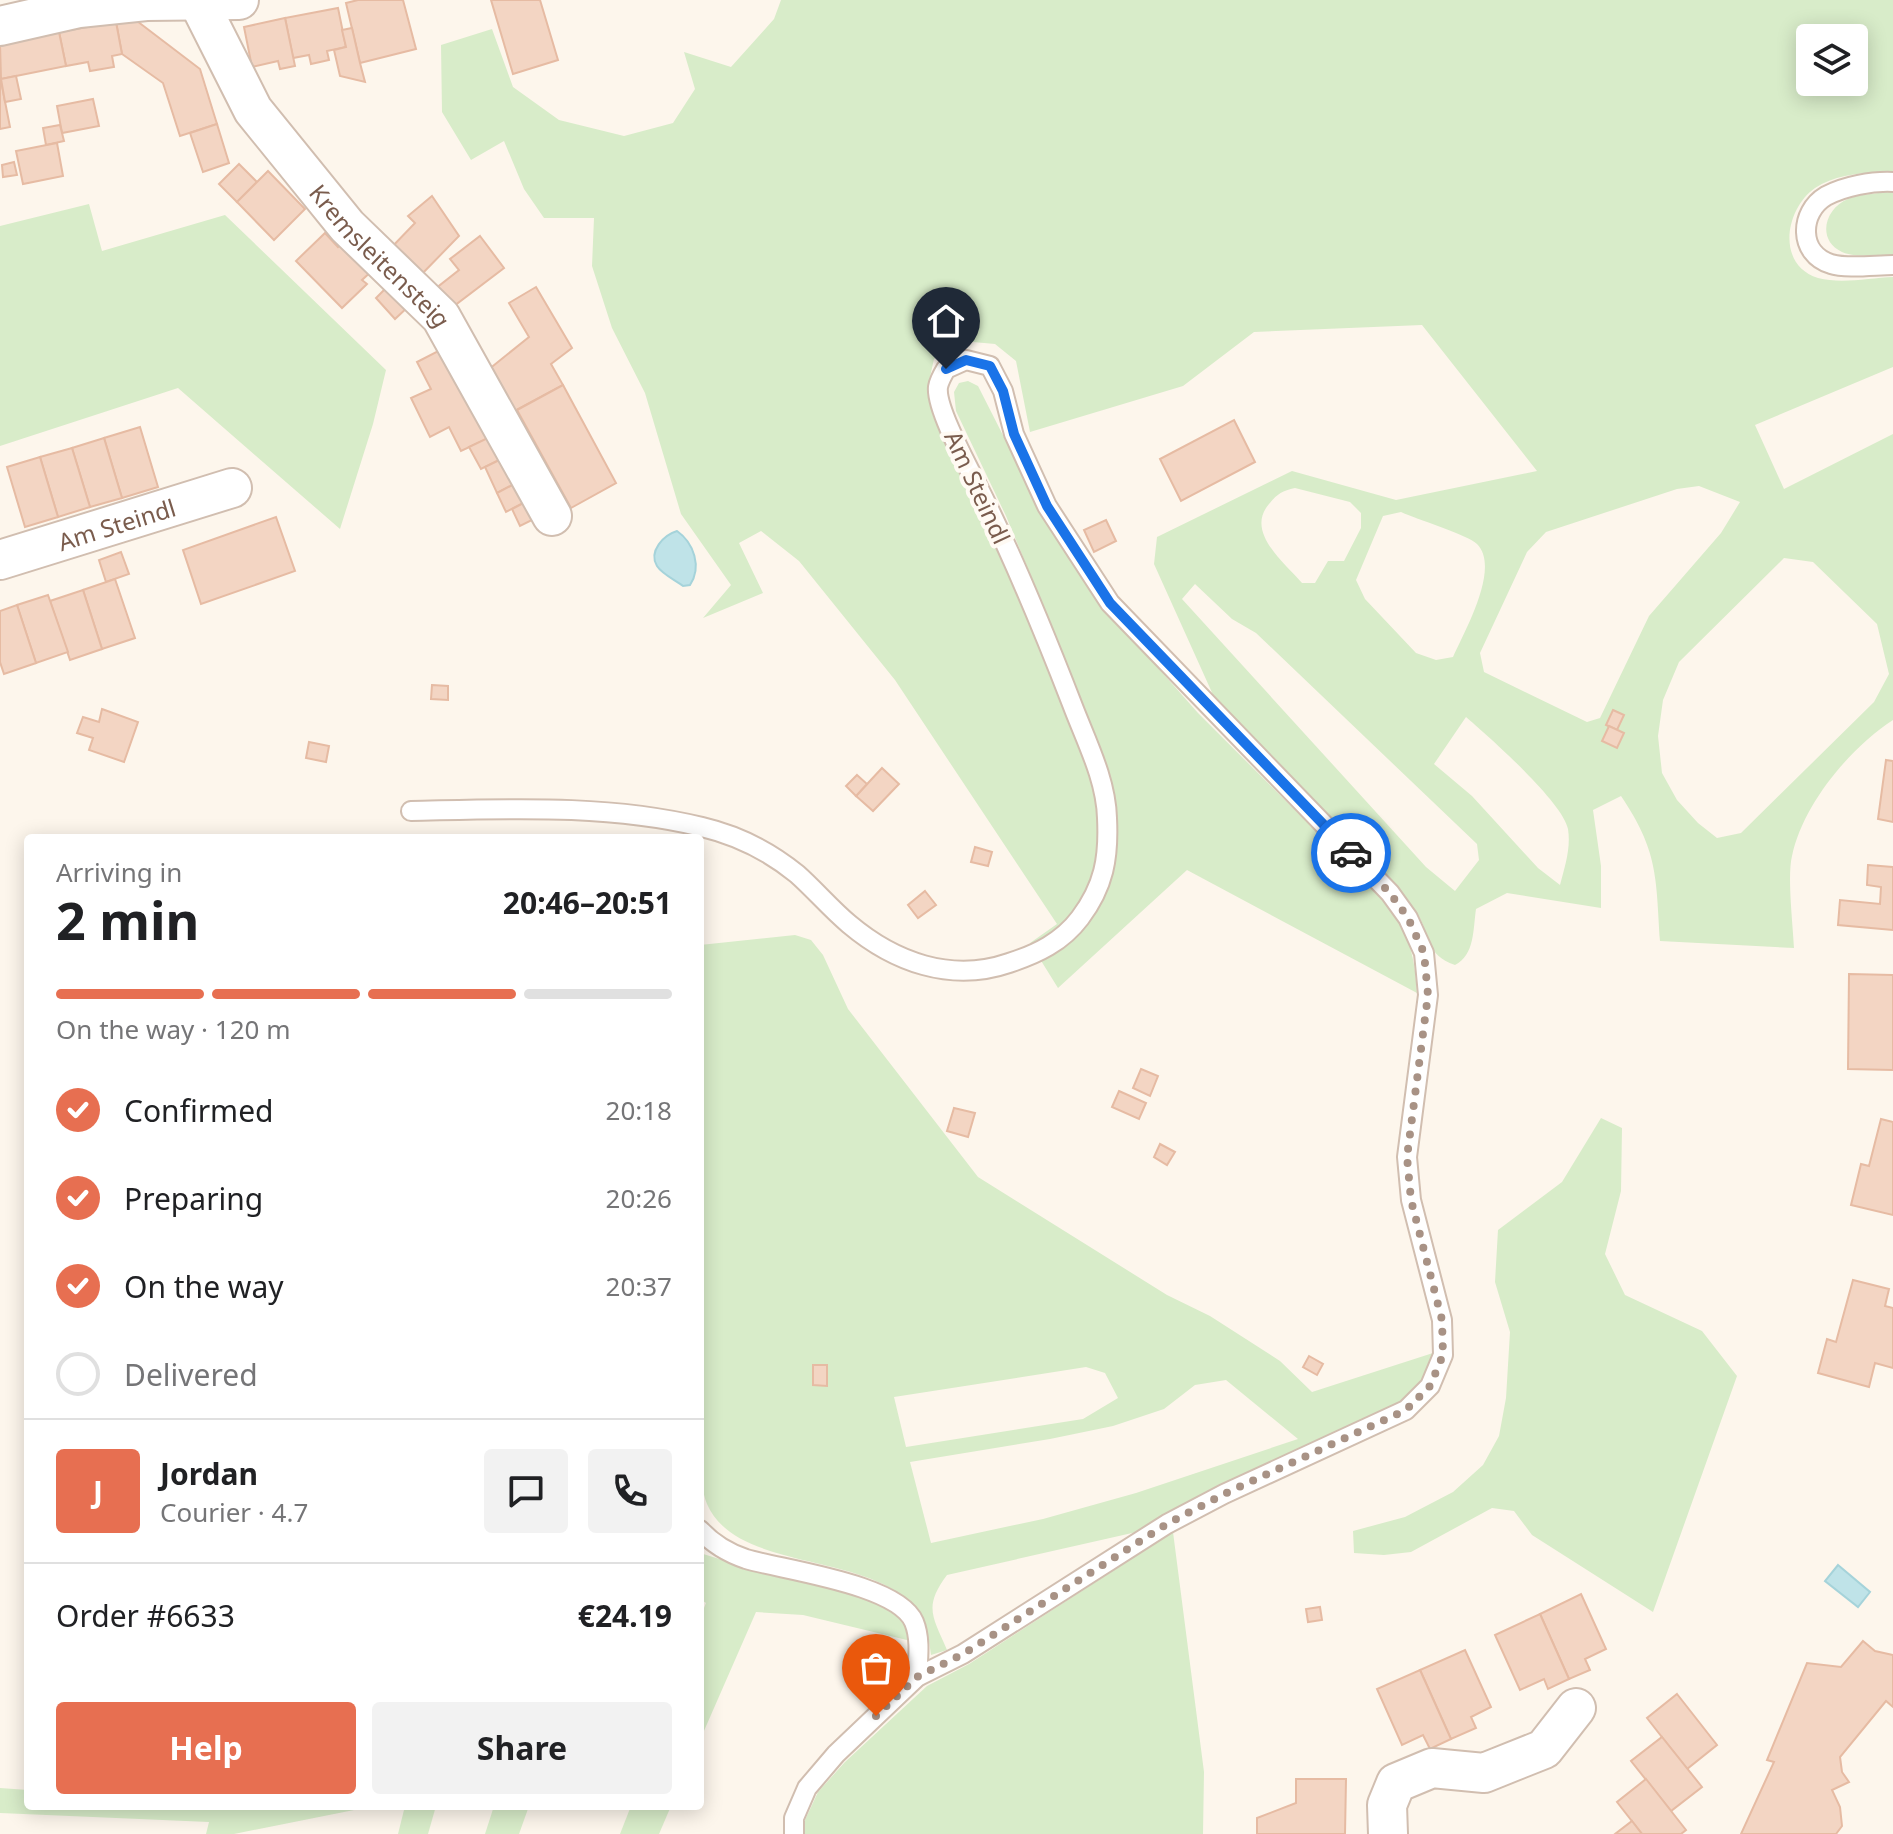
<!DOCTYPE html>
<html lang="en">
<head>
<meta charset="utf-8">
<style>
  body { margin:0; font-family:"Noto Sans",sans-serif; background:#f2f2f2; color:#202124; height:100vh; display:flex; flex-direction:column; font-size:30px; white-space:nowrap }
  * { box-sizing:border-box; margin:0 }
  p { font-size:26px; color:#757577 }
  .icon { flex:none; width:44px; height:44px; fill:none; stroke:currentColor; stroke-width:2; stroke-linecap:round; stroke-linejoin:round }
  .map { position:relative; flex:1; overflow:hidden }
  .panel { position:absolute; left:24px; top:834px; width:680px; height:976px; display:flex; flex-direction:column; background:#fff; border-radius:8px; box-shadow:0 4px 20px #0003 }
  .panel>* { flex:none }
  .controls { position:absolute; left:1796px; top:24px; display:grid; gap:16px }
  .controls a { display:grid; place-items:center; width:72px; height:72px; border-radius:8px; background:#fff; box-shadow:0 4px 20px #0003; font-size:40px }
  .pin { position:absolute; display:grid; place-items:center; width:68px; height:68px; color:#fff; margin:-82px -34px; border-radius:50% 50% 50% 0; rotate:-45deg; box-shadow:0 0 8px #0007 }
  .pin .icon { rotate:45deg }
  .courier { position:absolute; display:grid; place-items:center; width:80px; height:80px; margin:-40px; border:6px solid #1a73e8; border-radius:50%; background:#fff; color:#222; box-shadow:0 2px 10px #0007 }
  .overview em { font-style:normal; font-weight:700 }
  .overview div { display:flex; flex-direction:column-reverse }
  .overview { display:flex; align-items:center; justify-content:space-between; height:136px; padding:0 32px }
  h1 { font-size:52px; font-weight:700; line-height:60px }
  .bar { display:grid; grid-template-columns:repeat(4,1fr); gap:12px 8px; align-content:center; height:96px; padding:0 32px }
  .bar i { height:10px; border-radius:6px; background:#e0e0e0 }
  .bar .current { background:#e76f51 }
  .bar p { grid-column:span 4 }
  .line { display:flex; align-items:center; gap:20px; padding:0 32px; border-top:2px solid #e0e0e0 }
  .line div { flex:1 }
  .round { display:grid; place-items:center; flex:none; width:84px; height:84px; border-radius:8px; background:#f2f2f2 }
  ol { padding:0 32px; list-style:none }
  li { display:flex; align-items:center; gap:24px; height:88px }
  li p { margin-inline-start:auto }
  li .icon { padding:8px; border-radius:50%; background:#e76f51; color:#fff; stroke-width:4 }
  li:last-child { color:#757577 }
  li i { width:44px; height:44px; border:4px solid #e0e0e0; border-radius:50% }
  .action { display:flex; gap:16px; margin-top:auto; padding:16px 32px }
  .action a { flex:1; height:92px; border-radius:8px; background:#e76f51; color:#fff; font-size:32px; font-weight:700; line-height:92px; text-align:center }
  .action a+a { background:#f2f2f2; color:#202124 }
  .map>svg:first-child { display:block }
  .green { fill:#d8ecc9; fill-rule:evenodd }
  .water { fill:#bfe3e8; stroke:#a5d3da; stroke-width:2 }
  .building { fill:#f3d5c3; stroke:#e6bba3; stroke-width:2 }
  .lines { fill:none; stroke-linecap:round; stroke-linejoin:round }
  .service-casing { stroke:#d1beb0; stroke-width:22 }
  .minor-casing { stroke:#d1beb0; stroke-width:42 }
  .service { stroke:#fff; stroke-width:18 }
  .minor { stroke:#fff; stroke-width:38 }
  .done { stroke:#a89285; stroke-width:8; stroke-dasharray:0 14.4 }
  .route { stroke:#1a73e8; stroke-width:10 }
  .labels { text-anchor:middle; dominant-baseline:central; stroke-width:8; stroke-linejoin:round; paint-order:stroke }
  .street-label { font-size:24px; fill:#7a5c4d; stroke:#fffaf3 }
</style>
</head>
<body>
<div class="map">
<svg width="1893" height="1834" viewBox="0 0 1893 1834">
  <rect width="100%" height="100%" fill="#fdf6ec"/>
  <g class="green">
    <path d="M781 0H1893V173C1868 171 1836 174 1815 188 1785 209 1776 265 1818 278 1841 284 1870 278 1893 277V367L1755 425 1784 489 1893 434V720C1850 748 1803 804 1792 856 1787 876 1793 925 1794 948L1660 941C1656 876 1658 851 1621 796L1593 810 1601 866V908L1507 893 1476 909C1473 929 1475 955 1455 965 1425 955 1431 935 1417 913 1411 904 1403 895 1396 886L1214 697 1154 564 1157 537 1292 471 1396 500 1537 471 1422 325 1254 332 1183 386 1030 432 1016 361 995 344 962 341 934 359 928 386 933 416 989 523 1044 652 1058 641 1006 516 956 411 954 392 959 383 968 381 978 386 1041 510 1105 608 1198 713 1383 898C1408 934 1414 948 1417 993L1187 870 1058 988 1030 943 1057 924 895 680 799 561 761 531 739 543 763 593 703 618 731 585 681 514 645 393 612 328 592 266 594 218H544L524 189 504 141 471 160 442 112 441 45 492 29 513 87 559 120 624 136 673 123 695 89 684 52 731 67 774 19ZM1810 38H1854V82H1810ZM1699 486 1740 502 1721 533 1649 616 1600 718 1587 722 1484 672 1480 653 1527 552 1546 532 1677 489ZM1295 488 1350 502 1361 513V528L1344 561H1328L1315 583H1302C1284 562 1245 532 1269 504 1277 494 1282 491 1295 488ZM1401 512C1416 519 1468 535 1477 544 1501 568 1464 632 1453 657L1436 660 1416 653 1365 599 1356 580 1383 516ZM1784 558 1813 562 1877 624 1889 674 1874 702 1741 833 1717 838 1698 823 1677 800 1662 773 1658 736 1663 700 1679 662ZM1195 584 1232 619 1256 633 1477 844 1479 860 1455 891 1426 867 1182 599ZM1466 717C1488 736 1563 802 1568 829 1571 848 1565 866 1560 885L1538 868 1472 796 1434 764Z"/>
    <path d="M1885 192H1893V256C1878 255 1856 258 1842 252 1816 240 1825 208 1848 199 1859 194 1874 194 1885 192Z"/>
    <path d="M89 204 102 251 225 215 386 370 373 424 340 529 178 388 0 446V226Z"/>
    <path d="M795 935 811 940 823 955 848 1009 978 1177 1167 1295 1210 1316 1280 1361 1312 1392 1433 1353 1422 1381 1400 1403 1220 1485 1141 1531 947 1575C923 1607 933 1617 947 1650L931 1655C929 1642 928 1625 920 1614 876 1549 738 1575 707 1504 702 1493 702 1475 700 1462V1196L703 1191V1154H700V945ZM1086 1367 1105 1373 1118 1398 1083 1419 906 1447 894 1397ZM1226 1380 1298 1439 1136 1493 1043 1519 931 1543 910 1462 1050 1439 1113 1426 1164 1409 1195 1385Z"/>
    <path d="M1601 1118 1622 1128 1621 1191 1605 1254 1625 1295 1702 1331 1737 1376 1653 1612 1532 1535 1514 1511 1492 1508 1411 1552 1384 1555 1354 1553 1353 1531 1405 1517 1453 1492 1483 1465 1499 1436 1506 1398 1510 1332 1495 1282 1498 1230 1562 1182Z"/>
    <path d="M1173 1532 1204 1772 1203 1834H805V1820L818 1792 845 1762 927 1686 969 1664Z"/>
    <path d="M700 1553C714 1557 728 1562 742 1566 778 1576 886 1591 907 1623 909 1627 910 1636 911 1641L803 1615 756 1612 700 1740V1618L706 1603 700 1599Z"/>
    <path d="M0 1788 28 1790V1806H374L234 1834H206L209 1822 0 1813Z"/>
    <path d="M405 1806H436L428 1834H398Z"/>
    <path d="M494 1806H529L519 1834H485Z"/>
    <path d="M631 1806H671L659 1834H620Z"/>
  </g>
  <g class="water">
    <path d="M677 531C694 543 702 567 690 585L683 586C675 580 662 574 657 566 648 551 664 535 677 531Z"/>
    <path d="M1838 1565 1870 1592 1858 1607 1825 1581Z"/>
  </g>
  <g class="building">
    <path d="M358 0H403L416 49 360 63 346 3Z"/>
    <path d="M491 0H540L558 60 513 74Z"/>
    <path d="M338 8 346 47 327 51 329 60 311 64 309 55 293 58 285 18Z"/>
    <path d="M133 18 200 69 217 124 180 136 163 83 122 54 116 22Z"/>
    <path d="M285 18 295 66 280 69 278 61 252 67 244 27Z"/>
    <path d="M116 22 122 54 112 56 114 67 90 71 88 62 66 66 59 32Z"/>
    <path d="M352 28 360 63 365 82 340 76 334 50 346 47 342 30Z"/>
    <path d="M59 32 66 66 1 79 0 44Z"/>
    <path d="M0 76 10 127 0 129Z"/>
    <path d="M16 76 21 99 5 102 1 79Z"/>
    <path d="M93 99 99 126 62 133 57 106Z"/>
    <path d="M217 124 229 163 203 172 190 133Z"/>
    <path d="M60 125 64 141 46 145 43 128Z"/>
    <path d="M57 143 63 176 23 184 16 151Z"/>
    <path d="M14 162 17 175 3 177 2 165Z"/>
    <path d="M239 164 257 182 237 202 219 184Z"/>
    <path d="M268 171 305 209 274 240 237 202Z"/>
    <path d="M432 196 459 236 417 279 388 251 415 223 408 216Z"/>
    <path d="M325 233 338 247 345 241 373 270 362 280 367 284 342 308 296 261Z"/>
    <path d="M480 236 504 268 450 309 435 289 459 270 450 259Z"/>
    <path d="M390 284 410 305 395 319 376 298Z"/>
    <path d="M536 287 572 348 551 364 563 385 511 413 488 370 529 337 509 303Z"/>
    <path d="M446 347 491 437 461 451 449 427 430 437 411 398 431 389 417 362Z"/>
    <path d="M563 385 616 483 571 508 517 410Z"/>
    <path d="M1234 420 1255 462 1181 501 1160 459Z"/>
    <path d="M140 427 158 487 122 498 104 438Z"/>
    <path d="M496 434 507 456 481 469 469 447Z"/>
    <path d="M104 438 122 498 90 507 72 448Z"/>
    <path d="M72 448 90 507 58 517 40 457Z"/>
    <path d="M510 455 522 480 497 493 485 467Z"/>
    <path d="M40 457 58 517 25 527 7 467Z"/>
    <path d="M522 480 531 499 506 512 497 493Z"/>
    <path d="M531 499 540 516 520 526 512 509Z"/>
    <path d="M276 517 295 571 201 604 183 550Z"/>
    <path d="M1106 520 1116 541 1094 552 1084 530Z"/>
    <path d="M121 552 129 574 106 582 99 560Z"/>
    <path d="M115 579 135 638 102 649 83 590Z"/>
    <path d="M83 590 102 649 70 660 50 601Z"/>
    <path d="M48 595 68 652 36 663 17 605Z"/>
    <path d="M17 605 36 663 4 674 0 662V611Z"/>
    <path d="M432 685 448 686V700L431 699Z"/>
    <path d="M102 709 138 722 124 762 89 750 93 738 77 733 83 717 99 722Z"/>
    <path d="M1613 710 1624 715 1617 730 1606 725Z"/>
    <path d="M1609 726 1624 733 1617 748 1602 741Z"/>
    <path d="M309 742 329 746 326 762 306 758Z"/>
    <path d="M1886 760 1893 761V822L1878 819Z"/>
    <path d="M882 768 899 784 873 811 856 796Z"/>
    <path d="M857 775 867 784 856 796 846 786Z"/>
    <path d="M975 847 992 852 988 866 971 862Z"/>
    <path d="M1868 865 1893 867V930L1838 925 1840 900 1880 904 1881 887 1867 885Z"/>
    <path d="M925 891 936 905 918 918 908 905Z"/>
    <path d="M1849 974 1893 975V1070L1848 1069Z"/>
    <path d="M1141 1069 1158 1076 1150 1096 1133 1088Z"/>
    <path d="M1119 1091 1146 1103 1139 1119 1112 1107Z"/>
    <path d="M954 1108 975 1113 968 1137 947 1131Z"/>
    <path d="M1881 1119 1893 1122V1215L1851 1205 1861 1164 1869 1166Z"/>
    <path d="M1160 1144 1175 1152 1167 1165 1154 1157Z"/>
    <path d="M1853 1280 1889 1289 1885 1306 1893 1308V1368L1875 1363 1869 1387 1818 1373 1827 1339 1836 1342Z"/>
    <path d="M1309 1356 1323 1364 1317 1375 1303 1367Z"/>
    <path d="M813 1365H827V1386L813 1385Z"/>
    <path d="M1581 1594 1606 1649 1585 1659 1590 1670 1569 1679 1540 1614Z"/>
    <path d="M1320 1607 1322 1620 1308 1622 1306 1609Z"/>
    <path d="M1540 1614 1569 1679 1548 1689 1544 1679 1520 1690 1495 1635Z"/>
    <path d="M1863 1641 1875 1651 1893 1655V1707L1886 1701 1840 1757 1842 1772 1849 1782 1832 1790 1840 1807 1842 1826 1836 1834H1741L1774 1762 1767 1760 1807 1663 1841 1667Z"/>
    <path d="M1465 1650 1491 1707 1471 1717 1476 1728 1451 1739 1420 1670Z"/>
    <path d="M1420 1670 1451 1739 1430 1749 1423 1735 1402 1745 1377 1689Z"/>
    <path d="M1677 1694 1717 1745 1687 1769 1647 1718Z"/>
    <path d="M1662 1737 1702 1787 1671 1811 1631 1761Z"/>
    <path d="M1296 1779H1346L1345 1834H1257V1818L1296 1803Z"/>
    <path d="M1646 1779 1686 1830 1681 1834H1642L1617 1802Z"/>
    <path d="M1632 1821 1642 1834H1615Z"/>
  </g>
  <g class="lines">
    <g class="service-casing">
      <g id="service">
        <path d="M1893 182C1872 181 1845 186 1826 196 1799 212 1798 254 1831 264 1846 269 1876 265 1893 265"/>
        <path d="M411 811C509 809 607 804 702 827 736 835 770 852 797 874 815 890 831 909 849 924 894 962 951 983 1009 963 1037 954 1062 942 1080 918 1104 886 1109 858 1107 818 1106 779 1086 741 1072 704 1046 637 1018 568 986 503 975 479 935 410 938 387 939 381 943 374 946 369L966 360 990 366 1003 391 1014 434 1047 506 1110 603 1390 893 1408 918 1424 953 1428 995 1407 1157 1411 1200 1442 1320 1443 1355 1430 1386 1406 1410 1224 1494 1167 1524 963 1654 917 1677 836 1754 807 1788 794 1818V1834"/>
        <path d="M700 1530C712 1543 728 1553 746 1559 783 1570 898 1584 914 1622 921 1639 918 1659 917 1677"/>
      </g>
    </g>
    <g class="minor-casing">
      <g id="minor">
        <path id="s1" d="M198 1 253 110 347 226 441 317 552 516"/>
        <path d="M0 26 79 8 146 1 239 0"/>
        <path id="s2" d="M0 560 232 488"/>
        <path d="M1388 1834 1387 1805 1396 1783 1432 1768 1484 1773 1544 1749 1576 1708"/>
      </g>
    </g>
    <use href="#service" class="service"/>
    <use href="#minor" class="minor"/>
  </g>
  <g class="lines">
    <path class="done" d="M876 1716 917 1677 963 1654 1167 1524 1224 1494 1406 1410 1430 1386 1443 1355 1442 1320 1411 1200 1407 1157 1428 995 1424 953 1408 918 1390 893 1351 853"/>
    <path class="route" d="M946 369 966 360 990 366 1003 391 1014 434 1047 506 1110 603 1351 853"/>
  </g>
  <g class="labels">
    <g class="street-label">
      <text stroke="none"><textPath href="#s1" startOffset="316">Kremsleitensteig</textPath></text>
      <text transform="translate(978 487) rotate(65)">Am Steindl</text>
      <text stroke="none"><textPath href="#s2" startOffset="122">Am Steindl</textPath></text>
    </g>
  </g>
</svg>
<div class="controls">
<a><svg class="icon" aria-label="layers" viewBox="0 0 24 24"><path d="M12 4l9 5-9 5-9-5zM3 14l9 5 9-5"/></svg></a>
</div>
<div class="pin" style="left:876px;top:1716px;background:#ea580c"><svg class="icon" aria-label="bag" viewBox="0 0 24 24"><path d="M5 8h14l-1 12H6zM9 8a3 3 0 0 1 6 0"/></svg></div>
<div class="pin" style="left:946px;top:369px;background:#1f2937"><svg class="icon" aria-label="home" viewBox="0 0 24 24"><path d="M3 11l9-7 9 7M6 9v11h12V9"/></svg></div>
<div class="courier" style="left:1351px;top:853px"><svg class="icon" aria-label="car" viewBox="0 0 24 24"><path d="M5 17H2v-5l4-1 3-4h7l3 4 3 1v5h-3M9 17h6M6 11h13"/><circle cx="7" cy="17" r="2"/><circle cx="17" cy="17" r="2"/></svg></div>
<section class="panel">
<div class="overview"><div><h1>2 min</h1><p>Arriving in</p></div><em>20:46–20:51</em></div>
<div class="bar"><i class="current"></i><i class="current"></i><i class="current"></i><i></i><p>On the way · 120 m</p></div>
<ol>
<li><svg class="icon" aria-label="check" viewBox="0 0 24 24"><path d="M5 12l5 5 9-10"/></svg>Confirmed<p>20:18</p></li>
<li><svg class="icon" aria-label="check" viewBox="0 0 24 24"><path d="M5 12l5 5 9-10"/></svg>Preparing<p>20:26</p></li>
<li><svg class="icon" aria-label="check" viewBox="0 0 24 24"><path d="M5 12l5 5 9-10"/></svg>On the way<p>20:37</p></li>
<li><i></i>Delivered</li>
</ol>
<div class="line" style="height:144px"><b class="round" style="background:#e76f51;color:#fff">J</b><div><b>Jordan</b><p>Courier · 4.7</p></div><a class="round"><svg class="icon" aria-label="chat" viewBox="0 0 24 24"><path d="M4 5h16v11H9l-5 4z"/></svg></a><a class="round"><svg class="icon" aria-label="phone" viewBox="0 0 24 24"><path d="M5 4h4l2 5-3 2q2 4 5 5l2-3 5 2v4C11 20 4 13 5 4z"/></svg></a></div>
<div class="line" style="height:104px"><div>Order #6633</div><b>€24.19</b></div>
<div class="action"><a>Help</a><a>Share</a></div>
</section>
</div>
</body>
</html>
